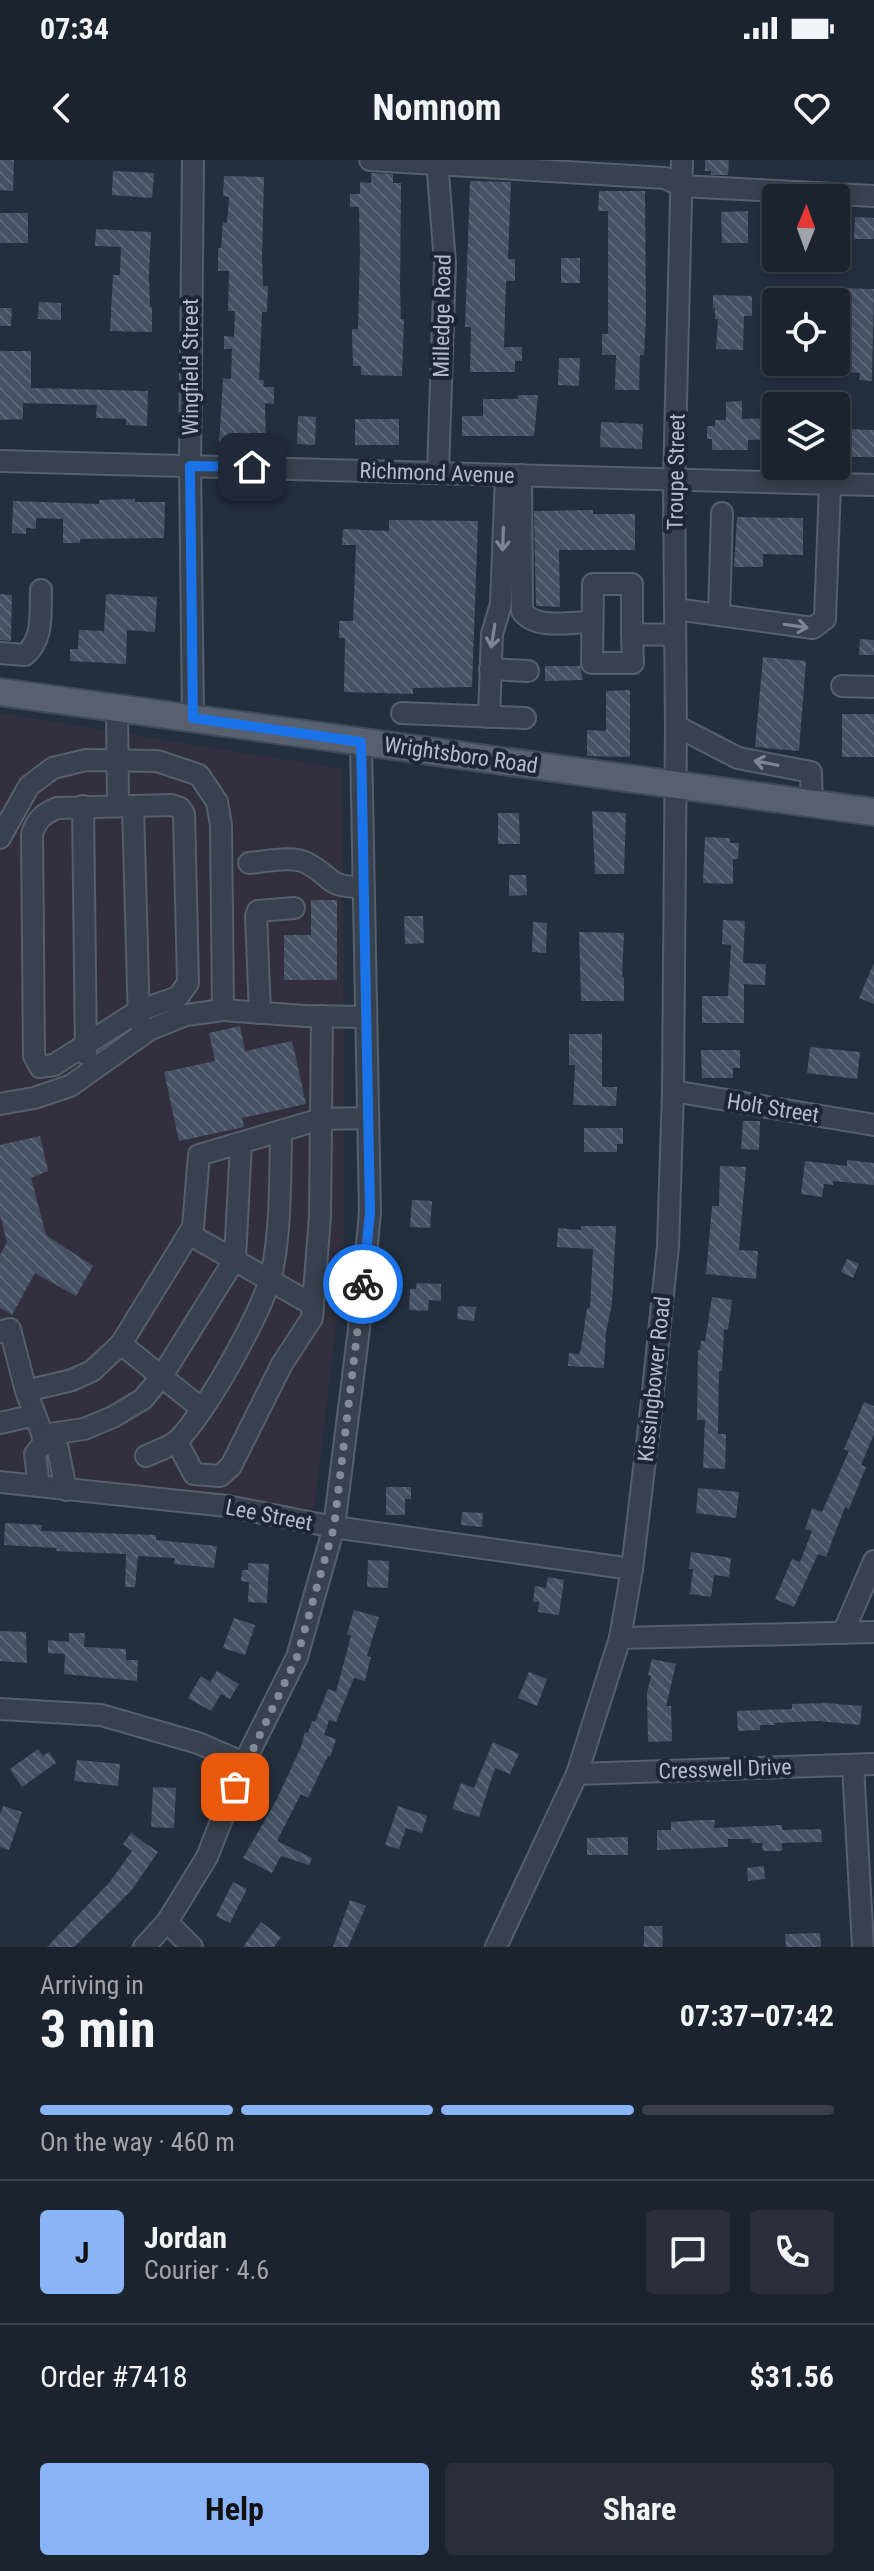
<!DOCTYPE html>
<html lang="en">
<head>
<meta charset="utf-8">
<style>
  body { margin:0; font-family:"Roboto Condensed",sans-serif; background:#282f3a; color:#f1f3f6; height:100vh; display:flex; flex-direction:column; font-size:30px; white-space:nowrap }
  * { box-sizing:border-box; margin:0 }
  p { font-size:26px; color:#a0a4aa }
  .icon { flex:none; width:44px; height:44px; fill:none; stroke:currentColor; stroke-width:2; stroke-linecap:round; stroke-linejoin:round }
  .map { position:relative; height:1787px; overflow:hidden }
  .side { display:flex; flex-direction:column; background:#1b232e; flex:1 }
  .side>* { flex:none }
  .needle { width:52px; rotate:1deg }
  .controls { position:absolute; left:762px; top:24px; display:grid; gap:16px }
  .controls a { display:grid; place-items:center; width:88px; height:88px; border-radius:8px; background:#1b232e; box-shadow:0 4px 12px #0003,0 0 0 2px #39404a; font-size:40px }
  .pin { position:absolute; display:grid; place-items:center; width:68px; height:68px; color:#fff; margin:-34px; border-radius:16px; box-shadow:0 4px 12px #0006 }
  .courier { position:absolute; display:grid; place-items:center; width:80px; height:80px; margin:-40px; border:6px solid #1a73e8; border-radius:50%; background:#fff; color:#222; box-shadow:0 2px 10px #0007 }
  .summary em { font-style:normal; font-weight:700 }
  .summary div { display:flex; flex-direction:column-reverse }
  .summary { display:flex; align-items:center; justify-content:space-between; height:136px; padding:0 40px }
  h1 { font-size:52px; font-weight:700; line-height:60px }
  .bar { display:grid; grid-template-columns:repeat(4,1fr); gap:12px 8px; align-content:center; height:96px; padding:0 40px }
  .bar i { height:10px; border-radius:6px; background:#39404a }
  .bar .current { background:#8ab4f8 }
  .bar p { grid-column:span 4 }
  .line { display:flex; align-items:center; gap:20px; padding:0 40px; border-top:2px solid #39404a }
  .line div { flex:1 }
  .round { display:grid; place-items:center; flex:none; width:84px; height:84px; border-radius:8px; background:#282f3a }
  .primary-button { display:flex; gap:16px; margin-top:auto; padding:16px 40px }
  .primary-button a { flex:1; height:92px; border-radius:8px; background:#8ab4f8; color:#111; font-size:32px; font-weight:700; line-height:92px; text-align:center }
  .primary-button a+a { background:#282f3a; color:#f1f3f6 }
  .status { display:flex; justify-content:space-between; align-items:center; height:56px; padding:0 40px; background:#1b232e; direction:ltr }
  .status svg { height:22px; fill:currentColor }
  header { display:flex; justify-content:space-between; align-items:center; height:104px; padding:0 40px; background:#1b232e; font-size:36px; font-weight:700 }
  .map>svg:first-child { display:block }
  .medical { fill:#32303f }
  .building { fill:url(#building-back-hatch) }
  .lines { fill:none; stroke-linecap:round; stroke-linejoin:round }
  .minor-casing { stroke:#565f6c; stroke-width:24 }
  .major-casing { stroke:#414a57; stroke-width:30 }
  .minor { stroke:#38414e; stroke-width:20 }
  .major { stroke:#56606e; stroke-width:26 }
  .oneway { stroke:#7c8592 }
  .done { stroke:#828b98; stroke-width:8; stroke-dasharray:0 14.4 }
  .route { stroke:#1a73e8; stroke-width:10 }
  .labels { text-anchor:middle; dominant-baseline:central; stroke-width:8; stroke-linejoin:round; paint-order:stroke }
  .street-label { font-size:22px; fill:#b4bcc9; stroke:#1d2633 }
</style>
</head>
<body>
<div class="status"><b>07:34</b><svg viewBox="0 0 49 12"><path d="M0 12V9h3v3zM5 12V6h3v6zM10 12V3h3v9zM15 12V0h3v12zM26 1h20v11H26zM47 4h2v5h-2z"/></svg></div>
<header><svg class="icon" aria-label="back" viewBox="0 0 24 24"><path d="M15 5l-7 7 7 7"/></svg>Nomnom<svg class="icon" aria-label="heart" viewBox="0 0 24 24"><path d="M12 20l-8-8c-3-5 5-10 8-4 3-6 11-1 8 4z"/></svg></header>
<div class="map">
<svg width="874" height="1787" viewBox="0 0 874 1787">
  <defs>
    <pattern id="building-back-hatch" width="6" height="6" patternUnits="userSpaceOnUse" patternTransform="scale(2)"><rect width="6" height="6" fill="#455162"/><path d="M-1 5l2 2M0 0l6 6M5-1l2 2" fill="none" stroke="#5d6877"/></pattern>
  </defs>
  <rect width="100%" height="100%" fill="#242f3e"/>
  <path class="medical" d="M0 553 343 609 344 1101 314 1349 0 1309Z"/>
  <g class="building">
    <path d="M0 0H14L13 31 0 30Z"/>
    <path d="M705 0H729L728 15H711V11H705Z"/>
    <path d="M113 11 154 13 152 38 112 35Z"/>
    <path d="M371 13 393 14V23H401L400 130 401 159H404L402 216 361 215V206H353L352 169H358L360 92 359 47H350V34H360V22L371 23Z"/>
    <path d="M224 16 264 17 262 98 263 126H268L267 152H262L259 220H264L263 227H274V244L265 243 266 281 236 282V285H219L223 218 231 219 232 189H224V176L234 177 235 151H228L229 111H218V88H221L223 62 227 63 229 37 223 36Z"/>
    <path d="M470 21 511 22 508 99H515V121H506L504 187H522V201H515V212H470L471 167H465Z"/>
    <path d="M599 31H645L646 159 644 195H640L639 230H615L616 195H602V174H608V51H598Z"/>
    <path d="M748 51V83H722L721 52Z"/>
    <rect x="0" y="53" width="28" height="30"/>
    <path d="M855 57 874 58V79H854Z"/>
    <path d="M96 69 151 72 149 115 150 147H152V172L110 171 113 115H120L121 87 95 86Z"/>
    <path d="M764 96 792 98V110L764 111Z"/>
    <rect x="561" y="98" width="19" height="25"/>
    <path d="M836 128 874 129 872 221 859 220 860 213 838 212 839 194H848L851 157H845V144L836 143Z"/>
    <path d="M713 135 752 136V156H744L743 190 716 189 718 159H715V148H713Z"/>
    <path d="M39 142 61 143V160L38 159Z"/>
    <path d="M0 148H12L11 166H0Z"/>
    <path d="M0 191H31V228L148 231 147 266 126 265V259L96 258 97 245 23 243V259L0 260Z"/>
    <path d="M559 198H580L579 226 558 225Z"/>
    <path d="M518 235H538L534 276H462V256H483V239H518Z"/>
    <path d="M742 241V259L776 258V279L748 280V290H712V279H707V266H715V260H726V242Z"/>
    <path d="M298 256 316 257 315 285 297 284Z"/>
    <rect x="355" y="259" width="44" height="26"/>
    <path d="M601 262 643 264 642 289 600 287Z"/>
    <path d="M846 269 874 270V297H846Z"/>
    <path d="M135 339V342H165L164 378 80 379V383H63V359L36 358V369L26 368V374L12 373 13 341 99 344V340Z"/>
    <path d="M593 350V354H635V390H559L560 447 536 446 534 351Z"/>
    <path d="M737 357 803 358V395L763 394V407H734Z"/>
    <path d="M389 360 478 361 472 527 413 528V534L344 532 345 478H339V461H353L356 385H342L343 369 389 371Z"/>
    <path d="M0 434 12 435 11 481 0 480Z"/>
    <path d="M106 434 157 437 155 472 127 470 126 504 70 501V489H78L79 470 104 471Z"/>
    <path d="M860 479 874 480V495H859Z"/>
    <path d="M763 497 806 501 799 591 755 587Z"/>
    <path d="M545 506H580L583 520 545 521Z"/>
    <path d="M630 530V597L587 596V570L606 571V531Z"/>
    <rect x="842" y="554" width="32" height="43"/>
    <path d="M592 651 626 653 624 714H595Z"/>
    <path d="M498 653H519L520 684H498Z"/>
    <path d="M705 677 730 678V683H739L738 699H733V724L703 723Z"/>
    <path d="M509 715H526L527 735 509 736Z"/>
    <path d="M311 740H337V820H284V775H311Z"/>
    <path d="M404 756H423L424 783 405 784Z"/>
    <path d="M723 760 745 761 743 803 766 804 765 825 744 824V863H702V836H728L731 785 722 784Z"/>
    <path d="M533 762 547 763 546 793 532 792Z"/>
    <path d="M579 772 624 773 622 817H624V841H581Z"/>
    <path d="M874 803V844L859 838Z"/>
    <path d="M240 866 245 891 292 881 306 944 242 958 244 967 179 981 164 912 215 901 209 873Z"/>
    <path d="M569 874H602V927H617L616 946 573 945 575 905H569Z"/>
    <path d="M810 887 860 892 857 919 807 913Z"/>
    <path d="M701 890H740V908H733V918H702Z"/>
    <path d="M743 961H760L759 990 741 989Z"/>
    <path d="M584 968H623V984H617V992H584Z"/>
    <path d="M40 976 48 1011 31 1018 46 1075 93 1106 76 1136 35 1113 12 1155 0 1148V1095L7 1082 0 1055V985Z"/>
    <path d="M847 1000 874 1003V1025L833 1021V1025L824 1024 822 1037 801 1034 805 1001 847 1006Z"/>
    <path d="M720 1006 746 1007 739 1090 758 1091 756 1119 706 1114 712 1046H719Z"/>
    <path d="M412 1040 432 1041 430 1068 410 1067Z"/>
    <path d="M581 1066H616L612 1144 606 1172 604 1208 568 1206 569 1193 579 1194 581 1189 587 1148H590L593 1089 557 1087 558 1068 581 1070Z"/>
    <path d="M847 1099 859 1104 853 1118 841 1112Z"/>
    <path d="M417 1123 441 1124V1141L429 1140 428 1151 409 1150 410 1129H416Z"/>
    <path d="M712 1137 732 1140 728 1170 724 1169 722 1211H719L718 1274H726L725 1309 703 1308 705 1260H697L698 1190H700L701 1181H705Z"/>
    <path d="M458 1146 476 1147 474 1161 457 1159Z"/>
    <path d="M864 1242 874 1246V1274L861 1305 866 1307 849 1349 845 1347 826 1397 818 1394 794 1447 775 1439 792 1399 800 1402 812 1371 805 1369 812 1348 822 1352 849 1291 844 1289Z"/>
    <path d="M386 1327H411V1339H405V1355H386Z"/>
    <path d="M698 1328 739 1332 736 1358 696 1353Z"/>
    <path d="M462 1352 483 1353 482 1367 461 1365Z"/>
    <path d="M5 1363 42 1365 41 1371 156 1375V1380L217 1386 214 1408 174 1404 175 1398 138 1396 135 1427H125L126 1394 56 1391 57 1388 4 1385Z"/>
    <path d="M691 1392 731 1398 729 1417 714 1415 711 1437 690 1434 693 1409H689Z"/>
    <path d="M368 1400 389 1401 388 1428 367 1427Z"/>
    <path d="M248 1403 269 1404 267 1443 248 1442 249 1422 241 1421 242 1410H248Z"/>
    <path d="M548 1417 564 1420 559 1455 538 1452 539 1442H533L535 1426 546 1428Z"/>
    <path d="M354 1450 379 1457 367 1496 371 1497 365 1521 354 1518 336 1562 329 1560 324 1575 336 1579 330 1597 328 1596 308 1638 301 1634 277 1681 312 1698 309 1705 281 1696 272 1713 243 1698 277 1639 301 1587 305 1572 308 1573 312 1561 315 1562 328 1529 336 1532 351 1476 347 1474Z"/>
    <path d="M234 1458 255 1465 245 1495 223 1488Z"/>
    <path d="M0 1471 26 1472 27 1503 0 1501Z"/>
    <path d="M69 1473H85L84 1487 126 1489V1500H138L137 1521 64 1514 65 1494 48 1493V1480L69 1482Z"/>
    <path d="M652 1499 676 1504 666 1546H671L672 1581 648 1582 647 1533 651 1516 648 1515Z"/>
    <path d="M217 1511 239 1524 230 1539 221 1534 211 1551 188 1538 201 1516 210 1522Z"/>
    <path d="M529 1512 547 1519 537 1546 518 1538Z"/>
    <path d="M827 1543 862 1546 860 1565 818 1561 774 1563 775 1565H760V1570L738 1571 737 1551 792 1549V1544Z"/>
    <path d="M493 1582 519 1594 510 1614 495 1608 479 1657 452 1649 461 1623 474 1628Z"/>
    <path d="M38 1589 43 1596 49 1592 56 1603 22 1627 10 1609Z"/>
    <path d="M77 1600 120 1604 118 1626 74 1621Z"/>
    <path d="M153 1627 176 1628 174 1668 151 1667Z"/>
    <path d="M3 1646 22 1652 9 1690 0 1687V1654Z"/>
    <path d="M398 1646 427 1656 422 1673 406 1668 399 1689 385 1685Z"/>
    <path d="M702 1660H715L714 1668 782 1665V1670L821 1669 822 1682 782 1683V1691H763L762 1683H752L751 1679H728V1687L657 1690V1670H671V1662Z"/>
    <path d="M131 1673 158 1692 131 1731 74 1787H47L109 1723 132 1691 123 1684Z"/>
    <path d="M628 1677V1695H587V1678Z"/>
    <path d="M764 1706 765 1719 748 1721 747 1708Z"/>
    <path d="M233 1722 247 1729 230 1763 216 1756Z"/>
    <path d="M350 1740 366 1746 348 1787H333Z"/>
    <path d="M261 1762 281 1777 274 1787H243Z"/>
    <path d="M644 1766H662L663 1787H644Z"/>
    <path d="M820 1773 821 1787H786L785 1774Z"/>
  </g>
  <g class="lines">
    <g class="minor-casing">
      <g id="minor">
        <path d="M193 0 190 306 193 558"/>
        <path d="M370 0 665 18 681 26 874 36"/>
        <path d="M437 0 445 103 438 312"/>
        <path d="M0 301 874 325"/>
        <path d="M521 315 522 451C535 470 571 462 592 462"/>
        <path d="M675 449 813 468 825 459 830 324"/>
        <path d="M719 455 722 353"/>
        <path d="M632 474 633 503H592L593 424H632V474L675 475"/>
        <path d="M0 493 25 495C44 478 40 455 41 430"/>
        <path d="M490 509 528 511"/>
        <path d="M842 526 874 527"/>
        <path d="M117 548 118 646"/>
        <path d="M402 553 525 558"/>
        <path d="M489 557 492 474 501 444 506 315"/>
        <path d="M676 566 738 598 811 612 812 644"/>
        <path d="M172 645 180 648 184 654 188 823 178 837 138 851 54 905 40 907 34 896 32 674C37 659 43 654 57 648Z"/>
        <path d="M83 646 86 894"/>
        <path d="M133 646 139 862"/>
        <path d="M0 678 29 626 53 608 86 600 157 601 199 615 217 642 221 665 223 850"/>
        <path d="M249 703C265 702 292 695 307 703 335 718 325 727 363 727"/>
        <path d="M260 853 256 756 258 751 294 748"/>
        <path d="M673 931 874 965"/>
        <path d="M0 944 34 938 70 926 149 870 186 855 223 850 305 856 365 857"/>
        <path d="M189 1074 313 1145"/>
        <path d="M0 1172 10 1169 26 1231 45 1281"/>
        <path d="M121 1184 202 1249"/>
        <path d="M26 1231 72 1220 92 1211 121 1184 193 1067 199 995 321 959 368 958"/>
        <path d="M0 1263 35 1255"/>
        <path d="M43 1275 84 1269 113 1257 143 1239 162 1216 235 1099 241 983"/>
        <path d="M177 1282 194 1314 220 1316 231 1306 282 1204 312 1158 320 1056 322 856"/>
        <path d="M146 1296C156 1291 171 1287 179 1279 207 1250 266 1147 273 1107 281 1063 280 1017 281 972"/>
        <path d="M0 1322 227 1346 334 1367 632 1409"/>
        <path d="M39 1326 35 1294 45 1281 58 1289 66 1330"/>
        <path d="M843 1473 874 1401"/>
        <path d="M620 1478 874 1472"/>
        <path d="M0 1549 101 1555 198 1583 244 1603"/>
        <path d="M853 1605 863 1787"/>
        <path d="M577 1614 874 1604"/>
        <path d="M167 1762 192 1787"/>
        <path d="M144 1787 167 1762 207 1697 244 1603 297 1497 334 1367 359 1169 370 1052 361 582"/>
        <path d="M496 1787 577 1614 620 1478 632 1409 651 1250 668 1086 673 931 676 566 674 322 682 0"/>
      </g>
    </g>
    <g class="major-casing">
      <path id="major" d="M0 532 874 652"/>
    </g>
    <use href="#minor" class="minor"/>
    <use href="#major" class="major"/>
  </g>
  <defs><path id="oneway-shaft" d="M-6 0H5M1.5-3L5.5 0L1.5 3" fill="none" stroke-width="1.6" stroke-linecap="round" stroke-linejoin="round" transform="scale(2)"/></defs>
  <g class="oneway">
    <use href="#oneway-shaft" transform="translate(503 379) rotate(92)"/>
    <use href="#oneway-shaft" transform="translate(796 466) rotate(8)"/>
    <use href="#oneway-shaft" transform="translate(493 476) rotate(99)"/>
    <use href="#oneway-shaft" transform="translate(766 603) rotate(-169)"/>
  </g>
  <g class="lines">
    <path class="done" d="M235 1627 297 1497 334 1367 363 1124"/>
    <path class="route" d="M252 307 190 306 193 558 361 582 370 1052 363 1124"/>
  </g>
  <g class="labels">
    <g class="street-label">
      <text transform="translate(442 156) rotate(-89)">Milledge Road</text>
      <text transform="translate(190 207) rotate(-90)">Wingfield Street</text>
      <text transform="translate(676 312) rotate(-89)">Troupe Street</text>
      <text transform="translate(437 313) rotate(2)">Richmond Avenue</text>
      <text transform="translate(461 595) rotate(8)">Wrightsboro Road</text>
      <text transform="translate(773 948) rotate(9)">Holt Street</text>
      <text transform="translate(654 1219) rotate(-84)">Kissingbower Road</text>
      <text transform="translate(269 1355) rotate(11)">Lee Street</text>
      <text transform="translate(725 1609) rotate(-2)">Cresswell Drive</text>
    </g>
  </g>
</svg>
<div class="controls">
<a><svg class="needle" viewBox="-14 -14 28 28"><path d="M0-13l5 13h-10z" fill="#e53935"/><path d="M0 13l5-13h-10z" fill="#a0a4aa"/></svg></a>
<a><svg class="icon" aria-label="locate" viewBox="0 0 24 24"><circle cx="12" cy="12" r="6"/><path d="M12 2v4M12 18v4M2 12h4M18 12h4"/></svg></a>
<a><svg class="icon" aria-label="layers" viewBox="0 0 24 24"><path d="M12 4l9 5-9 5-9-5zM3 14l9 5 9-5"/></svg></a>
</div>
<div class="pin" style="left:235px;top:1627px;background:#ea580c"><svg class="icon" aria-label="bag" viewBox="0 0 24 24"><path d="M5 8h14l-1 12H6zM9 8a3 3 0 0 1 6 0"/></svg></div>
<div class="pin" style="left:252px;top:307px;background:#1f2937"><svg class="icon" aria-label="home" viewBox="0 0 24 24"><path d="M3 11l9-7 9 7M6 9v11h12V9"/></svg></div>
<div class="courier" style="left:363px;top:1124px"><svg class="icon" aria-label="bike" viewBox="0 0 24 24"><circle cx="6" cy="16" r="4"/><circle cx="18" cy="16" r="4"/><path d="M6 16l4-8h5l3 8M10 8l3 8H6M13 5h3"/></svg></div>
</div>
<section class="side">
<div class="summary"><div><h1>3 min</h1><p>Arriving in</p></div><em>07:37–07:42</em></div>
<div class="bar"><i class="current"></i><i class="current"></i><i class="current"></i><i></i><p>On the way · 460 m</p></div>
<div class="line" style="height:144px"><b class="round" style="background:#8ab4f8;color:#111">J</b><div><b>Jordan</b><p>Courier · 4.6</p></div><a class="round"><svg class="icon" aria-label="chat" viewBox="0 0 24 24"><path d="M4 5h16v11H9l-5 4z"/></svg></a><a class="round"><svg class="icon" aria-label="phone" viewBox="0 0 24 24"><path d="M5 4h4l2 5-3 2q2 4 5 5l2-3 5 2v4C11 20 4 13 5 4z"/></svg></a></div>
<div class="line" style="height:104px"><div>Order #7418</div><b>$31.56</b></div>
<div class="primary-button"><a>Help</a><a>Share</a></div>
</section>
</body>
</html>
